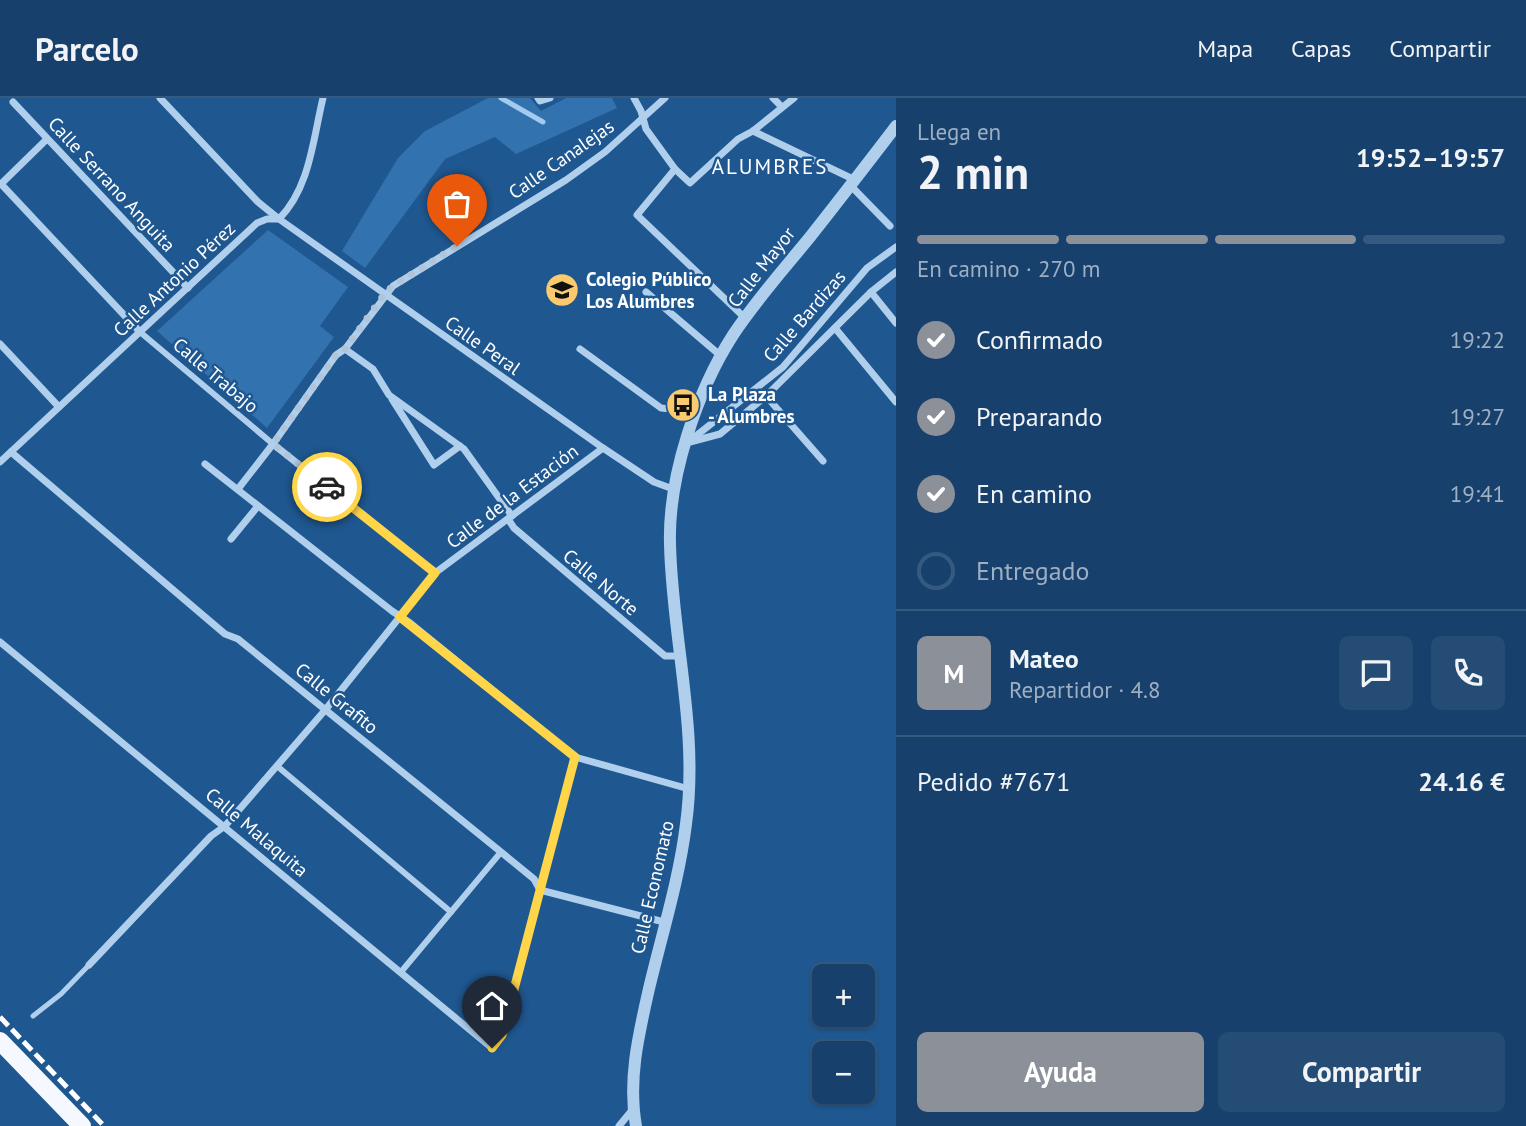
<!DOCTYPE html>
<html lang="es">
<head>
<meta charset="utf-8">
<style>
  body { margin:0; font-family:"PT Sans",sans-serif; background:#244c74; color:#f1f3f6; height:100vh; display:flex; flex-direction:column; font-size:26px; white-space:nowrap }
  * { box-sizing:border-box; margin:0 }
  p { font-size:23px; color:#9eafc2 }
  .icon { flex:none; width:38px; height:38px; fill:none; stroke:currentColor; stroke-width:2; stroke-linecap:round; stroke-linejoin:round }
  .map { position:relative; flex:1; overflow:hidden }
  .panel { display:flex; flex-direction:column; background:#17416c; width:630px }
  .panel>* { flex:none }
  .fabs { position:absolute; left:812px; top:866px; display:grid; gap:14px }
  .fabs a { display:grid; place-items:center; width:63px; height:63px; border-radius:10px; background:#17416c; box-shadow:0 2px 5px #0004,0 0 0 2px #365a7f; font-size:35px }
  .pin { position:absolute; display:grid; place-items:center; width:60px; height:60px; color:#fff; margin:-72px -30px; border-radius:50% 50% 50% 0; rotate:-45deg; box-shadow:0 0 7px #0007 }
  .pin .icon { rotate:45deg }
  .courier { position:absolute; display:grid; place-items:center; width:70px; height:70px; margin:-35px; border:5px solid #ffd54a; border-radius:50%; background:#fff; color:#222; box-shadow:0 2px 9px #0007 }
  .overview em { font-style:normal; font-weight:700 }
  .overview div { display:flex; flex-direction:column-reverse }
  .overview { display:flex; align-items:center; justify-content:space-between; height:119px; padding:0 21px }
  h1 { font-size:46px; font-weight:700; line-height:52px }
  .bar { display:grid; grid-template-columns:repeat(4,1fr); gap:10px 7px; align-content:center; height:84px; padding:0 21px }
  .bar i { height:9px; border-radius:5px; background:#365a7f }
  .bar .active { background:#8c9099 }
  .bar p { grid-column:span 4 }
  .line { display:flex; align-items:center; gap:18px; padding:0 21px; border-top:2px solid #365a7f }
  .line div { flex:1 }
  .round { display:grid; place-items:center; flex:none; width:74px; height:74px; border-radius:10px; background:#244c74 }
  ol { padding:0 21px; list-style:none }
  li { display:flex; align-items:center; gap:21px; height:77px }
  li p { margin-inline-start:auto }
  li .icon { padding:7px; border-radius:50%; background:#8c9099; color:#fff; stroke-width:4 }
  li:last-child { color:#9eafc2 }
  li i { width:38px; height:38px; border:4px solid #365a7f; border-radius:50% }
  .primary-button { display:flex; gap:14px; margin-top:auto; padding:14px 21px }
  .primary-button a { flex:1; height:80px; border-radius:10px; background:#8c9099; color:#fff; font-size:28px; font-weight:700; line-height:80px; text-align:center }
  .primary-button a+a { background:#244c74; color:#f1f3f6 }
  header { display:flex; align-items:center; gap:42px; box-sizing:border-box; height:98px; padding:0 35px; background:#17416c; border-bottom:2px solid #365a7f }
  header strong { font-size:33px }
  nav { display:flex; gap:38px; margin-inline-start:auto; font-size:24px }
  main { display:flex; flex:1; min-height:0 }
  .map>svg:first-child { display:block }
  .green { fill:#3272ae }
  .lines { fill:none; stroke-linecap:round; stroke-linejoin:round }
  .stream { stroke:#a2cbef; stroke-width:5 }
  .service { stroke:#afcfed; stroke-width:5 }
  .pedestrian { stroke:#afcfed; stroke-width:6 }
  .minor { stroke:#afcfed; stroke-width:7 }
  .tertiary { stroke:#afcfed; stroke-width:12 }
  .primary { stroke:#f5f9ff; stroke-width:18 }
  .rail { stroke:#fff; stroke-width:5; stroke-dasharray:12 5; stroke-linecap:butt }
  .done { stroke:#b1c4d8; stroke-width:7; stroke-dasharray:0 12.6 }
  .route { stroke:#ffd54a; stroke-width:9 }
  .labels { text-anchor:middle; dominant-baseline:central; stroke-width:5; stroke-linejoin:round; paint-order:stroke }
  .street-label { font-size:19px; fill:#fff; stroke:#1f5790 }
  .poi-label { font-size:19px; font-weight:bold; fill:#fff; stroke:#1f5790; text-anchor:start }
  .neighbourhood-label { font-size:21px; letter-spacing:2px; fill:#fff; stroke:#1f5790 }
</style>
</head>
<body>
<header>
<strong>Parcelo</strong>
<nav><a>Mapa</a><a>Capas</a><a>Compartir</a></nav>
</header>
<main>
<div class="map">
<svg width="896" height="1028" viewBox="0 0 896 1028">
  <rect width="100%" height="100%" fill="#1f5790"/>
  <g class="green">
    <path d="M488 0H530L541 13 566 0H612L617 10 516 56 495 39 445 61 365 170 342 153 398 60 425 33Z"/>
    <path d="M268 132 348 189 320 228 334 239 267 330 157 233Z"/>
  </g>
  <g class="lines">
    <path class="stream" d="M501 0 543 24"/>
    <path class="service" d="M33 918 61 896 89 867"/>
    <g class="pedestrian">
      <path d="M140 234 273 346"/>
      <path d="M277 668 451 814"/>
      <path d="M401 874 501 754"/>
    </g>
    <g class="minor">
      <path d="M160 0 258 104 279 121 603 350 654 384 673 391"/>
      <path d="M538 0 540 3 550 0"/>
      <path d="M634 0 641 13 646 31 675 71 637 117 745 220"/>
      <path d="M773 0 782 9"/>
      <path d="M13 4 188 190"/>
      <path d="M753 33 855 82"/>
      <path d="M47 41 1 86 140 234"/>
      <path d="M675 71 690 85 738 41 753 33 794 0"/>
      <path d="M851 88 890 128"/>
      <path d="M646 194 721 258"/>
      <path d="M871 194 896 225"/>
      <path d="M835 230 896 304"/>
      <path d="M0 246 59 309"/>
      <path d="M345 251 373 271 389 297 464 351 512 418"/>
      <path d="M580 251 661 310C678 312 687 309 700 300"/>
      <path d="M766 298 823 363"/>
      <path d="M392 301 434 367 460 348"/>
      <path d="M690 344 720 336 766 298 871 194 896 174"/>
      <path d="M687 345 783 269 867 170 896 149"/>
      <path d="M273 346 435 475"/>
      <path d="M11 354 225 536 238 541 501 754 534 781 540 792 664 824"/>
      <path d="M0 364 257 125 267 121H279C310 90 313 41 323 0"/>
      <path d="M205 366 392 513 410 525 575 659 689 691"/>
      <path d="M238 391 273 346 336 257 345 251 393 188 566 82 605 54 665 0"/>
      <path d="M508 421 514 430 665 558H680"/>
      <path d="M231 441 258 408"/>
      <path d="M0 544 492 950 502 937 575 659"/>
      <path d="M89 867 211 738 225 728 326 611 435 475 603 350"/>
      <path d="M619 1028 633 1011"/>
    </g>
    <path class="tertiary" d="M636 1028C628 983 638 939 648 895 661 839 679 783 686 726 699 632 672 540 670 446 668 379 697 293 733 237 756 202 784 171 810 139 839 102 868 65 896 28"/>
    <path class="primary" d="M0 943 82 1028"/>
    <path class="rail" d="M0 919 104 1028"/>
  </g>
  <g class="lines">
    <path class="done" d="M327 389 273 346 336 257 345 251 385 195 393 188 457 148"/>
    <path class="route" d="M327 389 435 475 400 519 575 659 502 937 492 950"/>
  </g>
  <defs>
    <g id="school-disc" transform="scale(1.75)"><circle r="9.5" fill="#fbca6e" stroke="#1f5790"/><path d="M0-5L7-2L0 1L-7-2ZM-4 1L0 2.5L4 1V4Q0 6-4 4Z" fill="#111"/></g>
    <g id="bus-disc" transform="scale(1.75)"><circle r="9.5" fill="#fbca6e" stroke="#1f5790"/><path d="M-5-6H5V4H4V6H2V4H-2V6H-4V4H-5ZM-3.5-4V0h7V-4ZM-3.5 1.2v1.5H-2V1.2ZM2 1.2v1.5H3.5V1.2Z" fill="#111"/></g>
  </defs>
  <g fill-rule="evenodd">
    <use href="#school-disc" x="562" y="192"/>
    <use href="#bus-disc" x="683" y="307"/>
  </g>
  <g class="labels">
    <g class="street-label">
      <text transform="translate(561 61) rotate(-35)">Calle Canalejas</text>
      <text transform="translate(112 86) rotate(47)">Calle Serrano Anguita</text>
      <text transform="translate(761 169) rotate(-52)">Calle Mayor</text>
      <text transform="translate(174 181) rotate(-43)">Calle Antonio Pérez</text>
      <text transform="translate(804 218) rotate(-49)">Calle Bardizas</text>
      <text transform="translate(483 247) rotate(35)">Calle Peral</text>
      <text transform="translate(216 277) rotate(40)">Calle Trabajo</text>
      <text transform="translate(512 398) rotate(-37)">Calle de la Estación</text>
      <text transform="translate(601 484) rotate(40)">Calle Norte</text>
      <text transform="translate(337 600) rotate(39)">Calle Grafito</text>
      <text transform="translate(257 734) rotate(40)">Calle Malaquita</text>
      <text transform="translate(652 789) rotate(-77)">Calle Economato</text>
    </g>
    <g class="poi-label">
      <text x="586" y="181">Colegio Público<tspan x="586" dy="22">Los Alumbres</tspan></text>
      <text x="708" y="296">La Plaza<tspan x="708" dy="22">- Alumbres</tspan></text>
    </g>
    <g class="neighbourhood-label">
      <text x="770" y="68">ALUMBRES</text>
    </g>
  </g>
</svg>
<div class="fabs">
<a>+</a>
<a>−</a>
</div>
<div class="pin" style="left:457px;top:148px;background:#ea580c"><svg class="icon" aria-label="bag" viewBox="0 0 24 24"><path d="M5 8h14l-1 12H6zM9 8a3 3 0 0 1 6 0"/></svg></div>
<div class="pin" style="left:492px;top:950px;background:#1f2937"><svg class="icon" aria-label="home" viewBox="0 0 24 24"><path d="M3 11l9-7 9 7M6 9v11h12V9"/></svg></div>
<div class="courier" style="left:327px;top:389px"><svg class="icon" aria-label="car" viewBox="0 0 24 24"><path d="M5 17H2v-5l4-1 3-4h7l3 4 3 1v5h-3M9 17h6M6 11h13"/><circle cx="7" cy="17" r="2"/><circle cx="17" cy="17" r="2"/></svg></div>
</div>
<section class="panel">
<div class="overview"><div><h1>2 min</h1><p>Llega en</p></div><em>19:52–19:57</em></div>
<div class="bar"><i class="active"></i><i class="active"></i><i class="active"></i><i></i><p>En camino · 270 m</p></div>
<ol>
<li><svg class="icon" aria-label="check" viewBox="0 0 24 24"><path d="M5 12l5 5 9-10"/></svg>Confirmado<p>19:22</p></li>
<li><svg class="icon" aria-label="check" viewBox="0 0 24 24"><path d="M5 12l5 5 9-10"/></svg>Preparando<p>19:27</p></li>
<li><svg class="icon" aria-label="check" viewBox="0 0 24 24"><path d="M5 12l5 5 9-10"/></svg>En camino<p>19:41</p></li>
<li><i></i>Entregado</li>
</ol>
<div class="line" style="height:126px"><b class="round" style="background:#8c9099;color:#fff">M</b><div><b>Mateo</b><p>Repartidor · 4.8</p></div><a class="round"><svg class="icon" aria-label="chat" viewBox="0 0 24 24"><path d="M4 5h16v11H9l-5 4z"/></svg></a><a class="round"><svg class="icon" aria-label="phone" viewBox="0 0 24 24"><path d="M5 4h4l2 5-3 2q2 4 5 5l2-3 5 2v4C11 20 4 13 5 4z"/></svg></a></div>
<div class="line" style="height:91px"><div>Pedido #7671</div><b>24.16 €</b></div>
<div class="primary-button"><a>Ayuda</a><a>Compartir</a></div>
</section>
</main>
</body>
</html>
